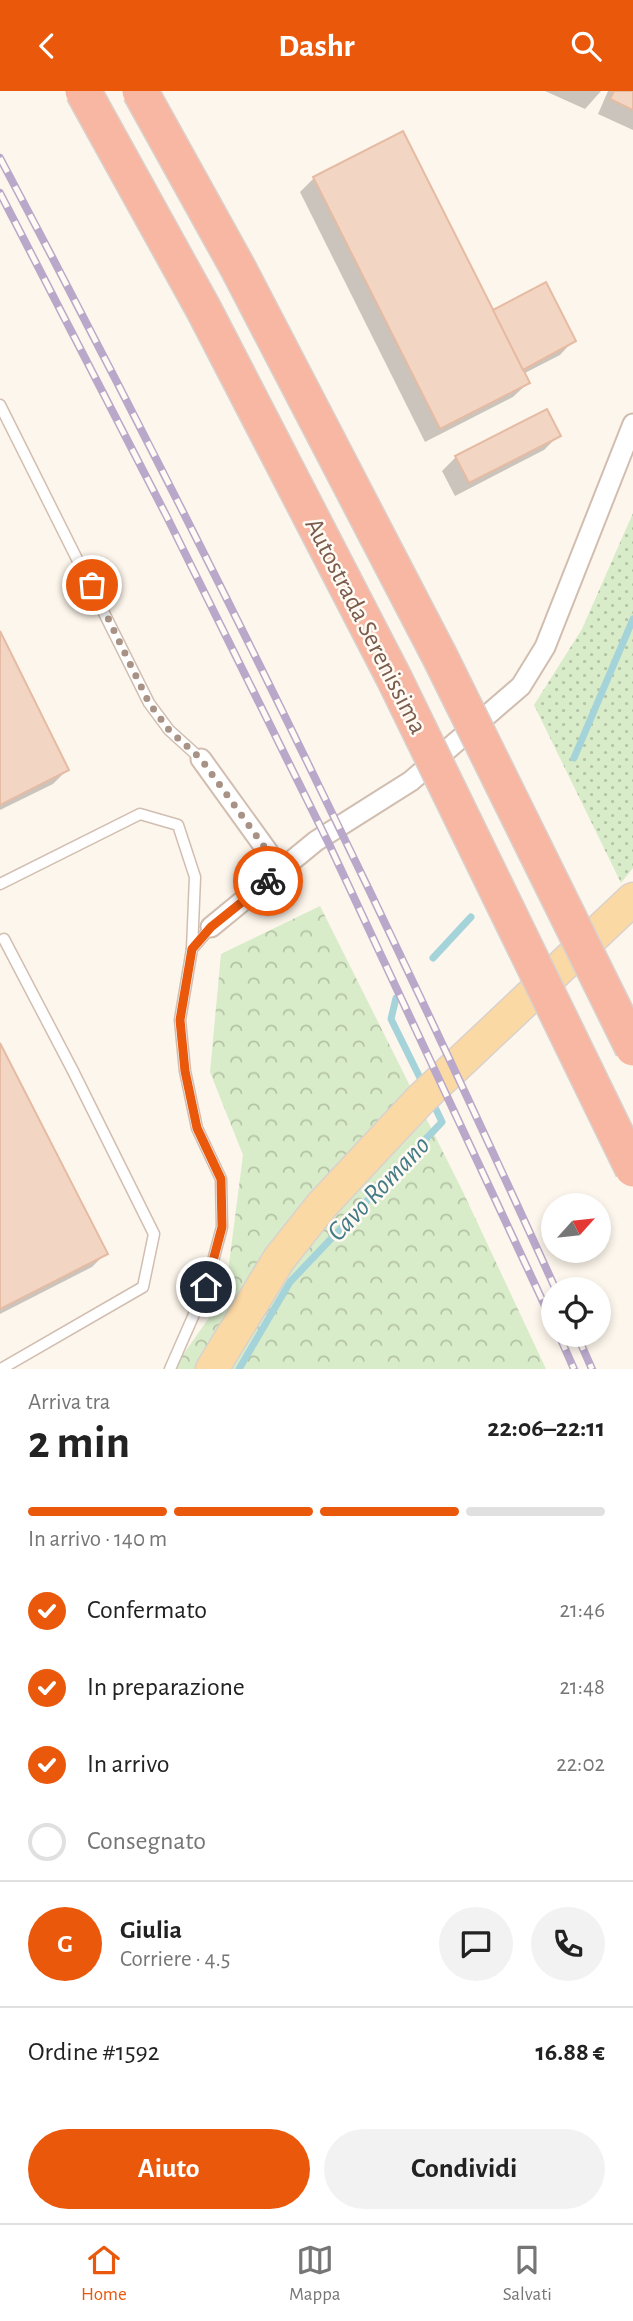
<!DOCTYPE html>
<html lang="it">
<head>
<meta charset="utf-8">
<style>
  body { margin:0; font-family:"Alegreya Sans",sans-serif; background:#f2f2f2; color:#222; height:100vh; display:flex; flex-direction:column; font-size:26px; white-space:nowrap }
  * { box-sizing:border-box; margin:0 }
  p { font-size:23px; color:#767676 }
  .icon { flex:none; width:38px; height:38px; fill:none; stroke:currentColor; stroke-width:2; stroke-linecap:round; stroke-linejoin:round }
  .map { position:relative; height:1278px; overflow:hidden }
  .panel { display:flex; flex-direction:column; background:#fff; flex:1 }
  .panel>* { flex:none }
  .needle { width:46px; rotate:63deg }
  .buttons { position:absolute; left:541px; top:1102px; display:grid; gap:14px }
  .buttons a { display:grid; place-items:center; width:70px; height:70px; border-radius:50%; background:#fff; box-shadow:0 4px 10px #0003; font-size:35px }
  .pin { position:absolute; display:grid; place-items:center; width:60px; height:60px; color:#fff; margin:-30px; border:4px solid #fff; border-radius:50%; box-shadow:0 2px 7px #0007 }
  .courier { position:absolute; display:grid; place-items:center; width:70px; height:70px; margin:-35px; border:5px solid #ea580c; border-radius:50%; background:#fff; color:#222; box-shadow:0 2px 9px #0007 }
  .summary em { font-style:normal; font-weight:700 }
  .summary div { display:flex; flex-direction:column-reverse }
  .summary { display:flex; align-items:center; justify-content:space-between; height:119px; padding:0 28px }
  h1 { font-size:46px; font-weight:700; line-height:52px }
  .bar { display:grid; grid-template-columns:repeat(4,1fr); gap:10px 7px; align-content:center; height:84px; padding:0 28px }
  .bar i { height:9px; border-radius:5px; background:#e0e0e0 }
  .bar .on { background:#ea580c }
  .bar p { grid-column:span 4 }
  .line { display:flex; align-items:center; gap:18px; padding:0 28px; border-top:2px solid #e0e0e0 }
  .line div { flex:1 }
  .round { display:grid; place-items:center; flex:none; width:74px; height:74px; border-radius:37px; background:#f2f2f2 }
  ol { padding:0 28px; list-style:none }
  li { display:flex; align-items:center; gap:21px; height:77px }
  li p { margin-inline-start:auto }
  li .icon { padding:7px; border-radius:50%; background:#ea580c; color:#fff; stroke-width:4 }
  li:last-child { color:#767676 }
  li i { width:38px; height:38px; border:4px solid #e0e0e0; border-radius:50% }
  .cta { display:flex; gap:14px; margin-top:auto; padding:14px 28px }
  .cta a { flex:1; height:80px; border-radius:42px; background:#ea580c; color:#fff; font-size:28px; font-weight:700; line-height:80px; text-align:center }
  .cta a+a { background:#f2f2f2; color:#222 }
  header { display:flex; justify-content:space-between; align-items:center; height:91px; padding:0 28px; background:#ea580c; color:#fff; font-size:32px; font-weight:700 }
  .dock { display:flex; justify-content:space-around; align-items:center; height:98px; border-top:2px solid #e0e0e0; background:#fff; font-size:19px; color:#767676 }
  .dock a { display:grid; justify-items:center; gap:4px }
  .dock .on { color:#ea580c }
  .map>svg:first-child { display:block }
  .grass { fill:url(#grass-dots) }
  .forest { fill:url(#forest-crowns) }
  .shadow { fill:#0003 }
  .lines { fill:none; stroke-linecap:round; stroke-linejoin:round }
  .stream { stroke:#a5d3da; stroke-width:7 }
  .building { fill:#f3d5c3; stroke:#e6bba3; stroke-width:2 }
  .service-casing { stroke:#d1beb0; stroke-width:13 }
  .minor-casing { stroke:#d1beb0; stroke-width:23 }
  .primary-casing { stroke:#dad1cd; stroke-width:35 }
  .service { stroke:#fff; stroke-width:10 }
  .minor { stroke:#fff; stroke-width:19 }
  .primary { stroke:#fbd9a5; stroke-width:32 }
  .rail-casing { stroke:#b9a8c9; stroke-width:8 }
  .rail { stroke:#fffaf3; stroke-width:5; stroke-dasharray:16; stroke-linecap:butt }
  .motorway-bridge-casing { stroke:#dad1cd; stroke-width:38; stroke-linecap:butt }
  .motorway-bridge { stroke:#f7b7a3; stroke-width:35 }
  .done { stroke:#a89285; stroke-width:7; stroke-dasharray:0 12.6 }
  .route { stroke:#ea580c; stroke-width:9 }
  .labels { text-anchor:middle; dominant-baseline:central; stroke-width:5; stroke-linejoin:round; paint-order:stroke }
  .street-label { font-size:26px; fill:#7a5c4d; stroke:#fffaf3 }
  .water-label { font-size:28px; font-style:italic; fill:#437c86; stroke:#fffaf3 }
</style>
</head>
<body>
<header><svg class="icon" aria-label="back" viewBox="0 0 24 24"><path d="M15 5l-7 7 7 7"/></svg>Dashr<svg class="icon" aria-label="search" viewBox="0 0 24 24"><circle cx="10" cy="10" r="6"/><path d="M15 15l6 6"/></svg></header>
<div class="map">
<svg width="633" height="1278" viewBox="0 0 633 1278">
  <defs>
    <pattern id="grass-dots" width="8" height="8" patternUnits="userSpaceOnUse" patternTransform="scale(1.75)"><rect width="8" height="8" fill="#d8ecc9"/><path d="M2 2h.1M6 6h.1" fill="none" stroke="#b4c2a5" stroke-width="1.8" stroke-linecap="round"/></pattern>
    <pattern id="forest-crowns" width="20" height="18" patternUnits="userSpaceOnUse" patternTransform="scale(1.75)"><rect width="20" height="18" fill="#d8ecc9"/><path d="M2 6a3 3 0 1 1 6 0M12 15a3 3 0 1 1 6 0" fill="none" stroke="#b4c2a5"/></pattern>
  </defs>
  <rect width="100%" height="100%" fill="#fdf6ec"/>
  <path class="grass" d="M633 422V777L621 792 534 614 582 538Z"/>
  <path class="forest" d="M320 815 463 1101 546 1278H173L225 1204 243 1064 210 981 221 863Z"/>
  <g class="shadow">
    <path d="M545 0H601L585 18Z"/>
    <path d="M608 0H633V39L598 23Z"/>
    <path d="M314 87 492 221 574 249 560 264 523 283 528 292 513 306 425 351 300 101Z"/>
    <path d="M558 345 544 359 455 405 442 380 456 366Z"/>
    <path d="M0 544 67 679 53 693 0 719Z"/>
    <path d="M0 956 106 1162 92 1176 0 1223Z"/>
  </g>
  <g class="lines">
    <g class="stream">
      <path d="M574 667 633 528"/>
      <path d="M433 867 471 826"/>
      <path d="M396 907 391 928 423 993"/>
      <path d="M239 1278 290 1191 442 1031 432 1010"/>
    </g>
  </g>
  <g class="building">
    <path d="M614 0H633V19L610 8Z"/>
    <path d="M403 40 530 292 440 338 313 86Z"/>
    <path d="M546 191 576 250 523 279 493 219Z"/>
    <path d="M547 318 561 345 469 392 455 365Z"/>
    <path d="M0 540 69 679 0 714Z"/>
    <path d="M0 952 108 1163 0 1218Z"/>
  </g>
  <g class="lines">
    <g class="service-casing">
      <g id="service">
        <path d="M0 314 149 612 169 639 201 668"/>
        <path d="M0 793 140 723 178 734 195 786 192 858"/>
        <path d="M1 1278 143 1196 154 1143 73 980 4 848"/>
        <path d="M170 1278 206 1196 222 1136 221 1088 197 1037 185 980 180 929 192 858 211 836"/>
      </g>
    </g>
    <g class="minor-casing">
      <g id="minor">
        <path d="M201 668 281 779"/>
        <path d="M211 836 316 750 411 690 521 595 545 556 633 333"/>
      </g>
    </g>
    <g class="primary-casing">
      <path id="primary" d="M212 1278 279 1168 322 1114 421 1008 633 808"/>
    </g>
    <use href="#service" class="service"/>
    <use href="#minor" class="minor"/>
    <use href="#primary" class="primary"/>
    <g class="rail-casing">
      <g id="rail">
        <path d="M0 67C197 439 382 816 556 1199"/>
        <path d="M0 102 167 426 329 753 553 1232"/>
        <path d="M559 1244 574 1278"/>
        <path d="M577 1244 592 1278"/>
      </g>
    </g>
    <use href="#rail" class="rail"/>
    <g class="motorway-bridge-casing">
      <g id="motorway-bridge">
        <path d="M83 0 204 219 394 587 633 1078"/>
        <path d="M140 0 238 177 440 566 633 957"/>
      </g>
    </g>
    <use href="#motorway-bridge" class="motorway-bridge"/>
  </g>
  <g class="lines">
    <path class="done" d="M92 494 149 612 169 639 201 668 281 779 268 790"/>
    <path class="route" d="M206 1196 222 1136 221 1088 197 1037 185 980 180 929 192 858 211 836 268 790"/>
  </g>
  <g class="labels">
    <g class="street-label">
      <text transform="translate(366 535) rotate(63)">Autostrada Serenissima</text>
    </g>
    <g class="water-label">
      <text transform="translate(379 1098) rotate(-46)">Cavo Romano</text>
    </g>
  </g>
</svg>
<div class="buttons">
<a><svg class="needle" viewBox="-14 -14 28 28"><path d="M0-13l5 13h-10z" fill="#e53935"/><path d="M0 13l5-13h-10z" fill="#767676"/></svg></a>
<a><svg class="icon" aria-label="locate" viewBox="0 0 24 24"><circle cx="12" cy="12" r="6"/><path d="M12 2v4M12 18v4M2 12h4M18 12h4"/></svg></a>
</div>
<div class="pin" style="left:92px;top:494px;background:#ea580c"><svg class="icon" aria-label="bag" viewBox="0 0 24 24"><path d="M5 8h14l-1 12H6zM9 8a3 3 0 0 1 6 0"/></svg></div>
<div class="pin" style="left:206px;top:1196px;background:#1f2937"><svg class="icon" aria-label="home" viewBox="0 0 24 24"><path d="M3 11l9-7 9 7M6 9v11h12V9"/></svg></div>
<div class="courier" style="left:268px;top:790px"><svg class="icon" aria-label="bike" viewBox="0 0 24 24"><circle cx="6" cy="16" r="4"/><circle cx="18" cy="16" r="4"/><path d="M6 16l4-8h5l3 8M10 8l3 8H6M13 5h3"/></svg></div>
</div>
<section class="panel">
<div class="summary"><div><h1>2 min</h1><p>Arriva tra</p></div><em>22:06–22:11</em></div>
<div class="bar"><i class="on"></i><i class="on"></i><i class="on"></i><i></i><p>In arrivo · 140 m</p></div>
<ol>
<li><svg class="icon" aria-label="check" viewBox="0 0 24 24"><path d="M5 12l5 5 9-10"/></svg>Confermato<p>21:46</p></li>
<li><svg class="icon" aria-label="check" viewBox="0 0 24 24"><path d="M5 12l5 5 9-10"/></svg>In preparazione<p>21:48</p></li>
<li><svg class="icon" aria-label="check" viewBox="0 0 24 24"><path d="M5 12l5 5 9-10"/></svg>In arrivo<p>22:02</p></li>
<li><i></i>Consegnato</li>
</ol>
<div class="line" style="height:126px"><b class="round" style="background:#ea580c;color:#fff">G</b><div><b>Giulia</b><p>Corriere · 4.5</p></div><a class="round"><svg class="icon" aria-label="chat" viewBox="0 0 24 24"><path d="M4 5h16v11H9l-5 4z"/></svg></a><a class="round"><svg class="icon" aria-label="phone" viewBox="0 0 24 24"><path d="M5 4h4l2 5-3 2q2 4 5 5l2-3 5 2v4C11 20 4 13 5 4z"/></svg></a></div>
<div class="line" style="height:91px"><div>Ordine #1592</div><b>16.88 €</b></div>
<div class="cta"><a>Aiuto</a><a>Condividi</a></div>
</section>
<nav class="dock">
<a class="on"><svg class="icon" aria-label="home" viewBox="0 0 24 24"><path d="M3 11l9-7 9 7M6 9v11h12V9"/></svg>Home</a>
<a><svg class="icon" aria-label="map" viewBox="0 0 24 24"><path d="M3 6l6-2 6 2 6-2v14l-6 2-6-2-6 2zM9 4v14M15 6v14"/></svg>Mappa</a>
<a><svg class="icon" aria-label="saved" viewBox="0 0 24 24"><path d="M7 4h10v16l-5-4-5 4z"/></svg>Salvati</a>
</nav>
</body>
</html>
